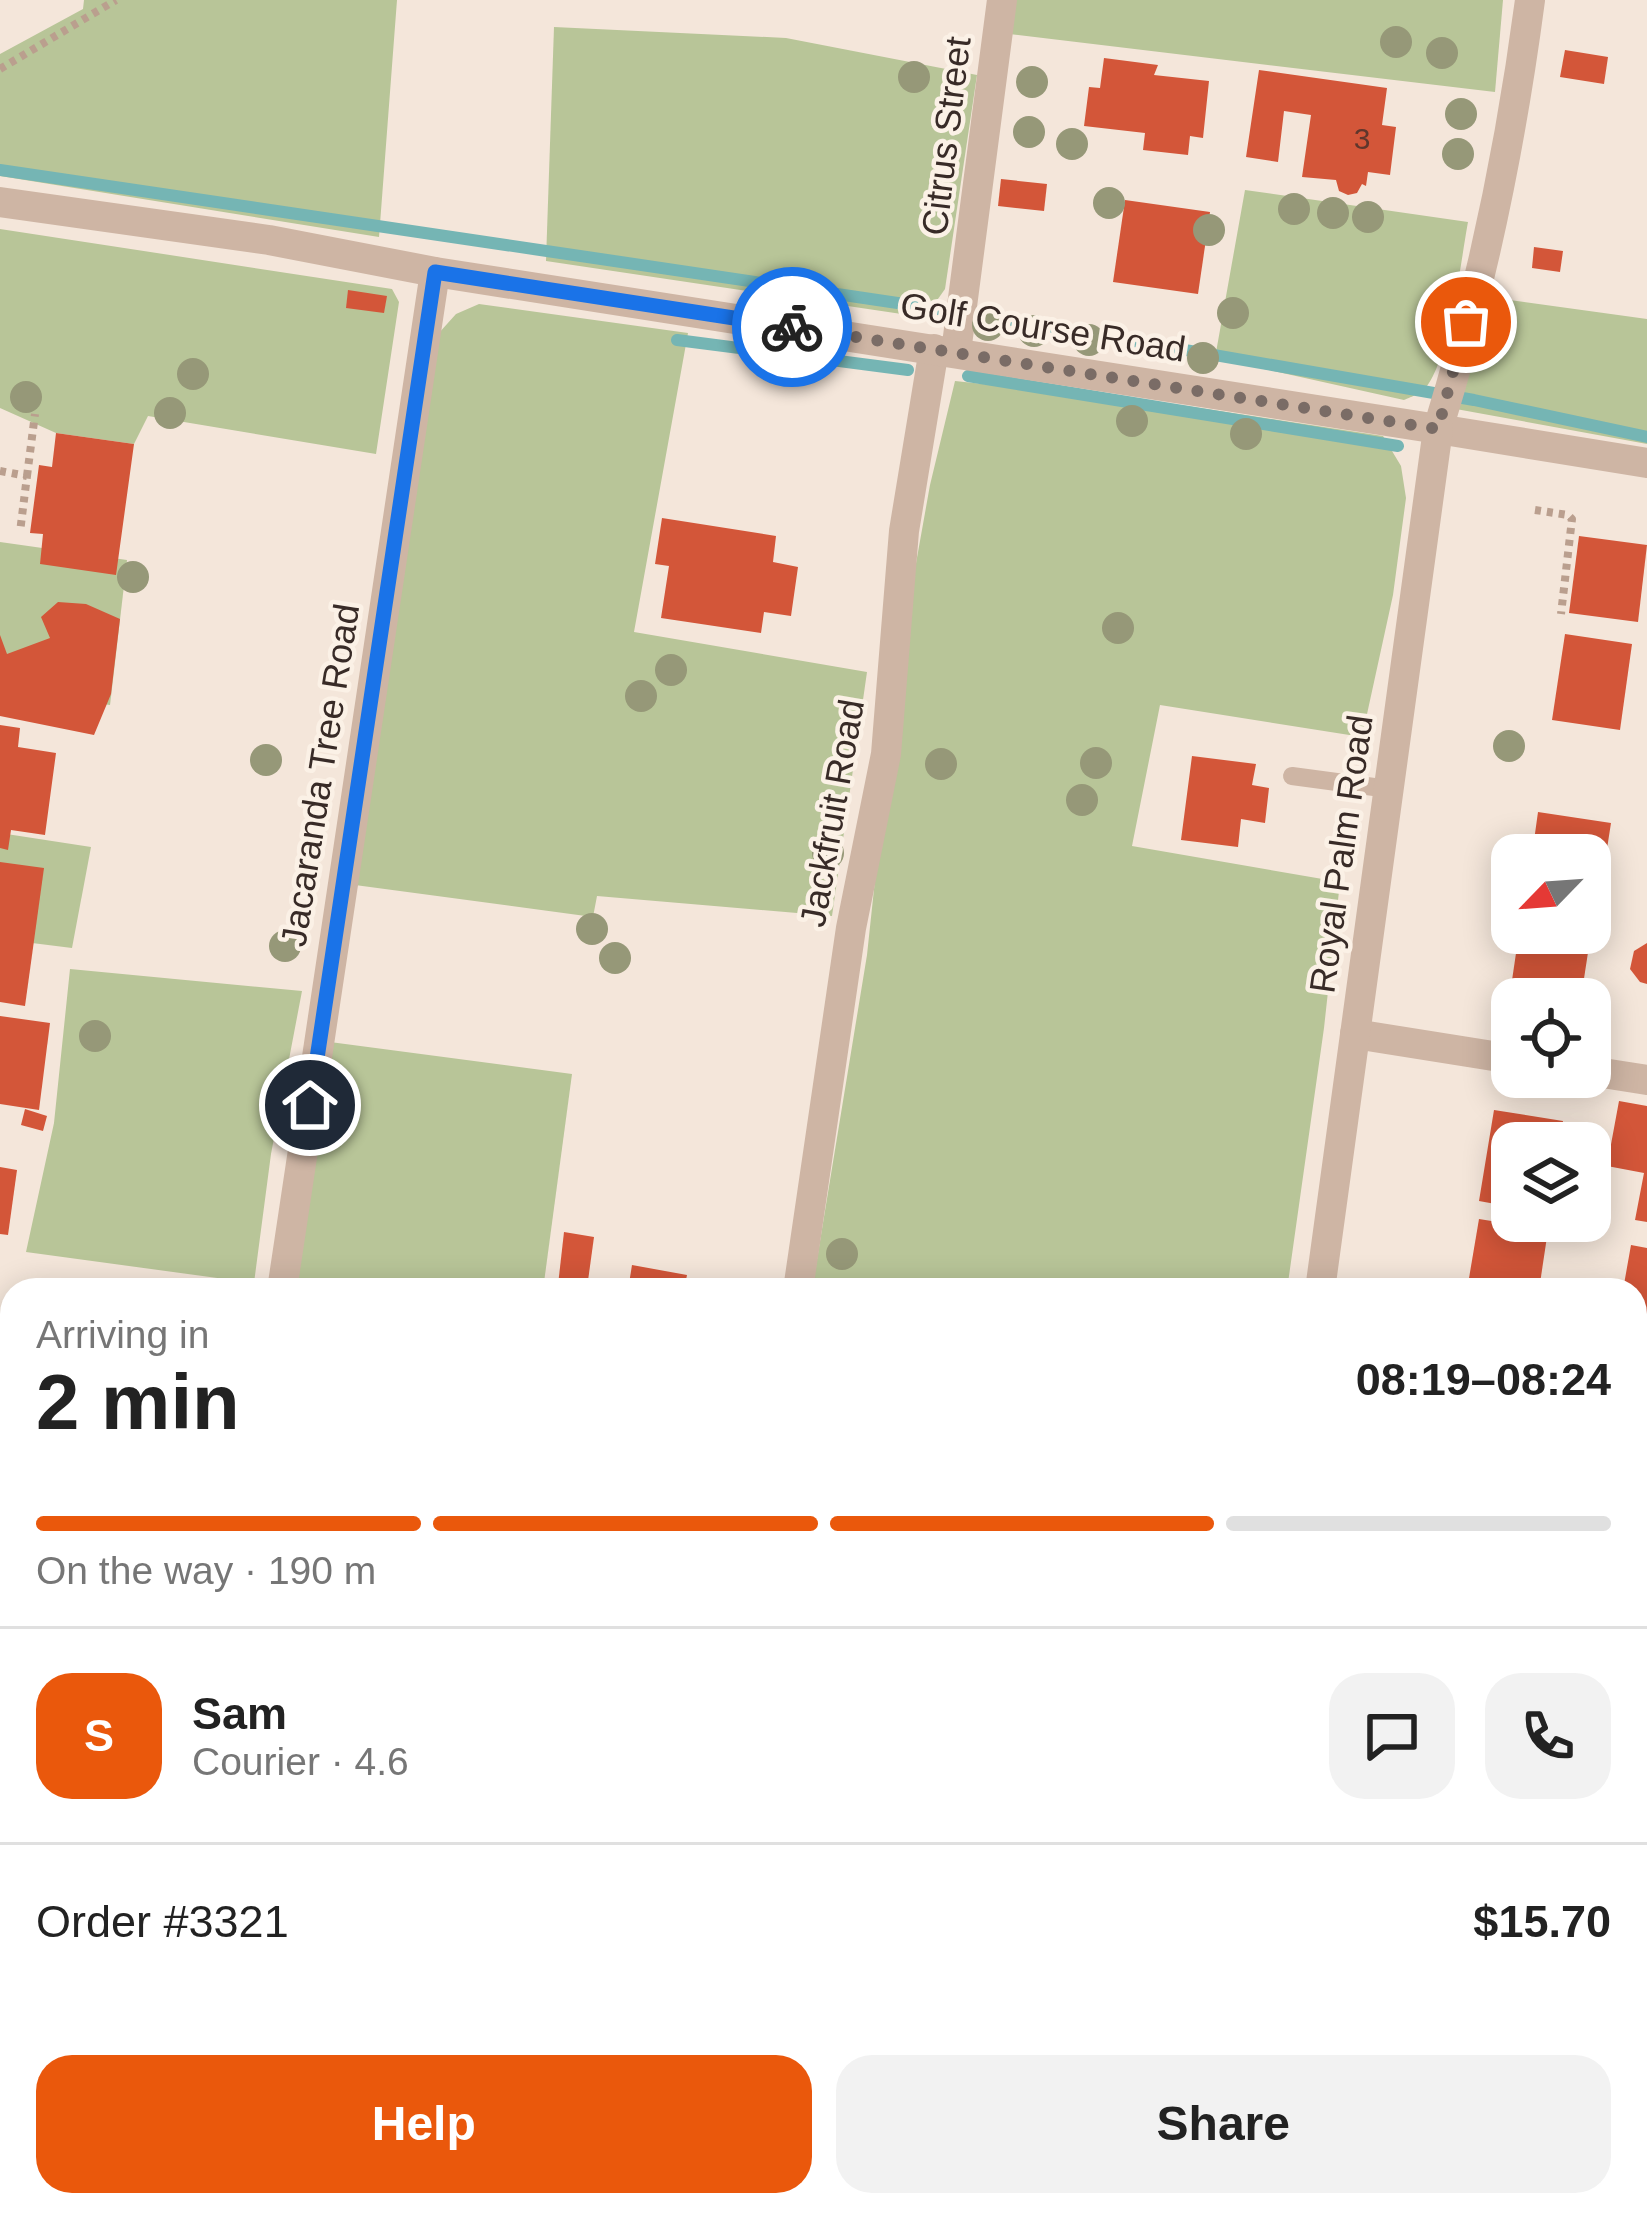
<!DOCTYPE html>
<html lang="en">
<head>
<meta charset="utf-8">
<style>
  body { margin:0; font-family:Arial,sans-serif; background:#f2f2f2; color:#222; height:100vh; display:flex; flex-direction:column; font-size:45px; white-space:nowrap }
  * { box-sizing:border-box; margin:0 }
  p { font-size:39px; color:#767676 }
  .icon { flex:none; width:66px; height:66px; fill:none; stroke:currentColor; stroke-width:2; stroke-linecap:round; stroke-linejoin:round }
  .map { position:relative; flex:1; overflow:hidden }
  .panel { position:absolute; left:0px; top:1278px; width:1647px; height:939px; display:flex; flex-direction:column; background:#fff; border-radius:36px 36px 0 0; box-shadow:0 6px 30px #0003 }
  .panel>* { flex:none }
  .needle { width:78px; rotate:245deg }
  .fabs { position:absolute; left:1491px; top:834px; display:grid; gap:24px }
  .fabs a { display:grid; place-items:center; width:120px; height:120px; border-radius:24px; background:#fff; box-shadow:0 6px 30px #0003; font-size:60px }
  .pin { position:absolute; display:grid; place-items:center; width:102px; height:102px; color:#fff; margin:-51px; border:6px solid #fff; border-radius:50%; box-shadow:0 3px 12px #0007 }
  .courier { position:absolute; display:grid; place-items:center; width:120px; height:120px; margin:-60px; border:9px solid #1a73e8; border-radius:50%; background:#fff; color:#222; box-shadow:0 3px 15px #0007 }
  .head em { font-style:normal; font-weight:600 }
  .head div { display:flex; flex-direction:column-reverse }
  .head { display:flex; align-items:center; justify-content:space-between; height:204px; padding:0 36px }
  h1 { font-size:78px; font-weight:600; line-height:90px }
  .bar { display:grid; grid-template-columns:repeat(4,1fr); gap:18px 12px; align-content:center; height:144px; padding:0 36px }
  .bar i { height:15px; border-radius:9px; background:#e0e0e0 }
  .bar .selected { background:#ea580c }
  .bar p { grid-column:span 4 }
  .line { display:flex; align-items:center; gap:30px; padding:0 36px; border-top:3px solid #e0e0e0 }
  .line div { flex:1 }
  .round { display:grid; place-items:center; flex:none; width:126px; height:126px; border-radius:36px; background:#f2f2f2 }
  .cta { display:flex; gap:24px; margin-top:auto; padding:24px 36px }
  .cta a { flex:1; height:138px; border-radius:36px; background:#ea580c; color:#fff; font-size:48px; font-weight:600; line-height:138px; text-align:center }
  .cta a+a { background:#f2f2f2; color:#222 }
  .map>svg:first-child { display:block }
  .green { fill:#b8c598 }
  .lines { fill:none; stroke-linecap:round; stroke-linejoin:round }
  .stream { stroke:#75b5b4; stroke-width:12 }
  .building { fill:#d35639 }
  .path { stroke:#ba9f8e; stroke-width:8; stroke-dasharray:6 6; stroke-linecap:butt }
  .service { stroke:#ceb5a4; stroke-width:18 }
  .minor { stroke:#ceb5a4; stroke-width:30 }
  .tertiary { stroke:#ceb5a4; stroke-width:30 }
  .tree { fill:#969878 }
  .done { stroke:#7a6c66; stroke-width:12; stroke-dasharray:0 21.6 }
  .route { stroke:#1a73e8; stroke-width:15 }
  .labels { text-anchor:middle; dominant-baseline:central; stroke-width:9; stroke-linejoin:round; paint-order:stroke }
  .number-label { font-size:30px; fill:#5f362c }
  .street-label { font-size:36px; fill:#382b27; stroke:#fbf1e6 }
</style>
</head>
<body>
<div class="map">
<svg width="1647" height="2215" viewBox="0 0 1647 2215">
  <rect width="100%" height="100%" fill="#f4e6da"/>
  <g class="green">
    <path d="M84 0H397L379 237 0 176V54L83 9Z"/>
    <path d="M1013 0H1503L1495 92 1009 34Z"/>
    <path d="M554 27 786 38 977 75 945 289 933 306 915 316 546 261Z"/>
    <path d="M1245 190 1468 222C1461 259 1449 368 1422 392 1421 393 1406 399 1404 400L1215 358Z"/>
    <path d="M0 229 392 289 399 302 376 454 148 416 134 444 56 433 0 408Z"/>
    <path d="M1474 295 1647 319V444L1456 409Z"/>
    <path d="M479 304 688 333 634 632 867 672 832 916 597 896 593 917 355 885 438 334 456 314Z"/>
    <path d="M955 381 1187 406 1383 436 1401 466 1406 498 1393 595 1362 737 1160 705 1132 846 1340 882 1324 1028 1287 1290H812L867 955 898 664 930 485Z"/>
    <path d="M0 542 127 560 110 705 0 690Z"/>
    <path d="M0 833 91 847 72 948 0 939Z"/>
    <path d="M70 969 302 991 271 1154 254 1283 26 1252 54 1123Z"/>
    <path d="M330 1042 572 1074 543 1290H295Z"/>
    <path d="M0 1873 12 1875V2161L0 2158Z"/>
    <path d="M925 2205H1150L1149 2215H923Z"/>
  </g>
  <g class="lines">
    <g class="stream">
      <path d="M0 170 938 309"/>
      <path d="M989 316 1474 400 1647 437"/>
      <path d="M677 340 908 370"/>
      <path d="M968 376 1398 446"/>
    </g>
  </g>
  <g class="building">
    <path d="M1565 50 1608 57 1604 84 1560 77Z"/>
    <path d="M1104 58 1158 65 1154 75 1209 81 1203 138 1190 136 1188 155 1143 150 1145 133 1084 126 1089 87 1100 88Z"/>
    <path d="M1259 70 1387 88 1382 125 1396 127 1390 175 1368 172 1366 186 1362 184 1357 193 1348 195 1339 191 1336 180 1302 177 1311 115 1284 111 1278 162 1246 157Z"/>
    <path d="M1001 179 1047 184 1044 211 998 206Z"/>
    <path d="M1125 200 1210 212 1198 294 1113 282Z"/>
    <path d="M1534 247 1563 251 1560 272 1532 268Z"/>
    <path d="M348 290 387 296 384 313 346 308Z"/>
    <path d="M56 433 134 444 116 575 40 564 43 534 30 533 39 465 52 467Z"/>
    <path d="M662 518 776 536 773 562 798 567 791 616 764 612 761 633 661 618 669 566 655 564Z"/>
    <path d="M1579 536 1647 545 1638 622 1569 613Z"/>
    <path d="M58 602 86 604 120 619 111 694 94 735 0 716V635L7 654 50 638 41 617Z"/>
    <path d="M1565 634 1632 644 1620 730 1552 720Z"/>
    <path d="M0 725 20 728 18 747 56 753 45 835 11 830 8 850 0 848Z"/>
    <path d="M1192 756 1256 764 1252 785 1269 788 1265 823 1241 819 1238 847 1181 840Z"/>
    <path d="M1538 812 1611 823 1599 900 1590 899V855H1532Z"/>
    <path d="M0 862 44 868 25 1006 0 1002Z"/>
    <path d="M1519 933H1591L1581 998 1511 987Z"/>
    <path d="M1647 943V984L1640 982 1630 969 1634 951Z"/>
    <path d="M0 1016 50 1023 39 1110 0 1104Z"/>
    <path d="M1619 1101 1647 1106V1222L1635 1220 1644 1173 1607 1166Z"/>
    <path d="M25 1109 47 1116 43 1131 21 1125Z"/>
    <path d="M1494 1110 1563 1121 1560 1143H1512V1207L1479 1201Z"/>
    <path d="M0 1167 17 1170 8 1235 0 1234Z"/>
    <path d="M1479 1219 1548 1230 1539 1290H1467Z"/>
    <path d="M564 1232 594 1237 587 1288 558 1285Z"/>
    <path d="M1631 1245 1647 1248V1325L1635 1323V1290H1623Z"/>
    <path d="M632 1265 687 1275 684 1290H628Z"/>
    <path d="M1635 1411 1647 1413V1508L1635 1506Z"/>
    <path d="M1635 1530 1647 1532 1643 1624 1635 1623Z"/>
    <path d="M1 1665 12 1666V1740L0 1738Z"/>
    <path d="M1635 1838 1647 1840V1896L1635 1894Z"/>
    <path d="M0 2066 12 2068V2171L0 2168Z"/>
    <path d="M249 2205H398L397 2215H248Z"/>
    <path d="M792 2205H853L898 2215H790Z"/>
  </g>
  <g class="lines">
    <g class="path">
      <path d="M0 69 116 0"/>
      <path d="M0 471 27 476 20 532"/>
      <path d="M27 476 35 414"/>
      <path d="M1535 510 1568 515 1572 519 1561 614"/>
    </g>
    <path class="service" d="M1292 776 1389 789"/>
    <g class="minor">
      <path d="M1530 0C1511 145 1481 289 1438 429L1647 463"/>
      <path d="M956 352 1002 0"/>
      <path d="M1355 1034 1512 1059"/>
      <path d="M1590 1071 1647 1080"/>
      <path d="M282 1290 435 272"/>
      <path d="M798 1290 851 928 886 754 904 531 934 349"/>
      <path d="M0 1420 12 1421"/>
      <path d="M1635 1684 1647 1685"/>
      <path d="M1635 2192 1647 2194"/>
      <path d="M131 2215 132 2205"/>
      <path d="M656 2215 657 2205"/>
    </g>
    <g class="tertiary">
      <path d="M0 202 269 240 435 272 1438 429 1320 1290"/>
      <path d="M1175 2215 1177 2205"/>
    </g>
  </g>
  <g class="tree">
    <circle cx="1396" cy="42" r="16"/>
    <circle cx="1442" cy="53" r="16"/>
    <circle cx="914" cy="77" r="16"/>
    <circle cx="1032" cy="82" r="16"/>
    <circle cx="1461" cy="114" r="16"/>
    <circle cx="1029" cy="132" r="16"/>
    <circle cx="1072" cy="144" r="16"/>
    <circle cx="1458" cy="154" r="16"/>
    <circle cx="1109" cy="203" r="16"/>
    <circle cx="1294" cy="209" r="16"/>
    <circle cx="1333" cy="213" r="16"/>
    <circle cx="1368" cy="217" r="16"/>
    <circle cx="1209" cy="230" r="16"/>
    <circle cx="1233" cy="313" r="16"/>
    <circle cx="988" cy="325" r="16"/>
    <circle cx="1034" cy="331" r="16"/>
    <circle cx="1089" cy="340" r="16"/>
    <circle cx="1203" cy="358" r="16"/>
    <circle cx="193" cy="374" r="16"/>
    <circle cx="26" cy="397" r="16"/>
    <circle cx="170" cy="413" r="16"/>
    <circle cx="1132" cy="421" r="16"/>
    <circle cx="1246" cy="434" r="16"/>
    <circle cx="133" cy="577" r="16"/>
    <circle cx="1118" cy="628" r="16"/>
    <circle cx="671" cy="670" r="16"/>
    <circle cx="641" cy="696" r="16"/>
    <circle cx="1509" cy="746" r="16"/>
    <circle cx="266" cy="760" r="16"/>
    <circle cx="1096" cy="763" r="16"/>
    <circle cx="941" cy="764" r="16"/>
    <circle cx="1082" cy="800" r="16"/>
    <circle cx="828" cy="853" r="16"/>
    <circle cx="592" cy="929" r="16"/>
    <circle cx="285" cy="946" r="16"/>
    <circle cx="615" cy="958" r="16"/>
    <circle cx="95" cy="1036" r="16"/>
    <circle cx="842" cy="1254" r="16"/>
  </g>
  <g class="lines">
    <path class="done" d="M792 327 1438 429 1466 322"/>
    <path class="route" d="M310 1105 435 272 792 327"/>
  </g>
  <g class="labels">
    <g class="number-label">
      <text x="1362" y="138">3</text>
    </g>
    <g class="street-label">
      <text transform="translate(946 136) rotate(-83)">Citrus Street</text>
      <text transform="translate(1043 327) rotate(9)">Golf Course Road</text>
      <text transform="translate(320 775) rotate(-81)">Jacaranda Tree Road</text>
      <text transform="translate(832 813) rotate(-80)">Jackfruit Road</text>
      <text transform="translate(1341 854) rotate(-82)">Royal Palm Road</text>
    </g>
  </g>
</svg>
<div class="fabs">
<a><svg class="needle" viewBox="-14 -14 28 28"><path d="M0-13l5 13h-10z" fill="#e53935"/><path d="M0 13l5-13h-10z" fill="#767676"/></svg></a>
<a><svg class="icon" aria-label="locate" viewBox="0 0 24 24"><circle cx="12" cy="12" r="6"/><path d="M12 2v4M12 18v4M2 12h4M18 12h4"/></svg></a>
<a><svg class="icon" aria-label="layers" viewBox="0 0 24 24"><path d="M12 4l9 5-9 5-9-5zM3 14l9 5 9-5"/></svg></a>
</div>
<div class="pin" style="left:1466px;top:322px;background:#ea580c"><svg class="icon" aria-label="bag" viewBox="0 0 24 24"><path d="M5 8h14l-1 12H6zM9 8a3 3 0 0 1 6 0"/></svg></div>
<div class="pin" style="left:310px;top:1105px;background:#1f2937"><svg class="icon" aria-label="home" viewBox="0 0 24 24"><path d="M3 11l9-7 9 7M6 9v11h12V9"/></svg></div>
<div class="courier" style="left:792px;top:327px"><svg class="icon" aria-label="bike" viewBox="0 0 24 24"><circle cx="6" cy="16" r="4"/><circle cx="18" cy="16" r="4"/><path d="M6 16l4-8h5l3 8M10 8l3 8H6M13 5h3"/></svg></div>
<section class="panel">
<div class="head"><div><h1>2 min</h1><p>Arriving in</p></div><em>08:19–08:24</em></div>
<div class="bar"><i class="selected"></i><i class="selected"></i><i class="selected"></i><i></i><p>On the way · 190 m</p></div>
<div class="line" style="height:216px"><b class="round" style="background:#ea580c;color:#fff">S</b><div><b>Sam</b><p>Courier · 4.6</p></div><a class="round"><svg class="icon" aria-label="chat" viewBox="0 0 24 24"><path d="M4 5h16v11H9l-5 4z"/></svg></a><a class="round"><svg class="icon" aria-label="phone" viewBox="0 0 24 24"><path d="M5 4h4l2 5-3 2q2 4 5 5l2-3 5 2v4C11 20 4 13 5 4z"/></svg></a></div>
<div class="line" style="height:156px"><div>Order #3321</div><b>$15.70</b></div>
<div class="cta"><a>Help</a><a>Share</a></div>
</section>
</div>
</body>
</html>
